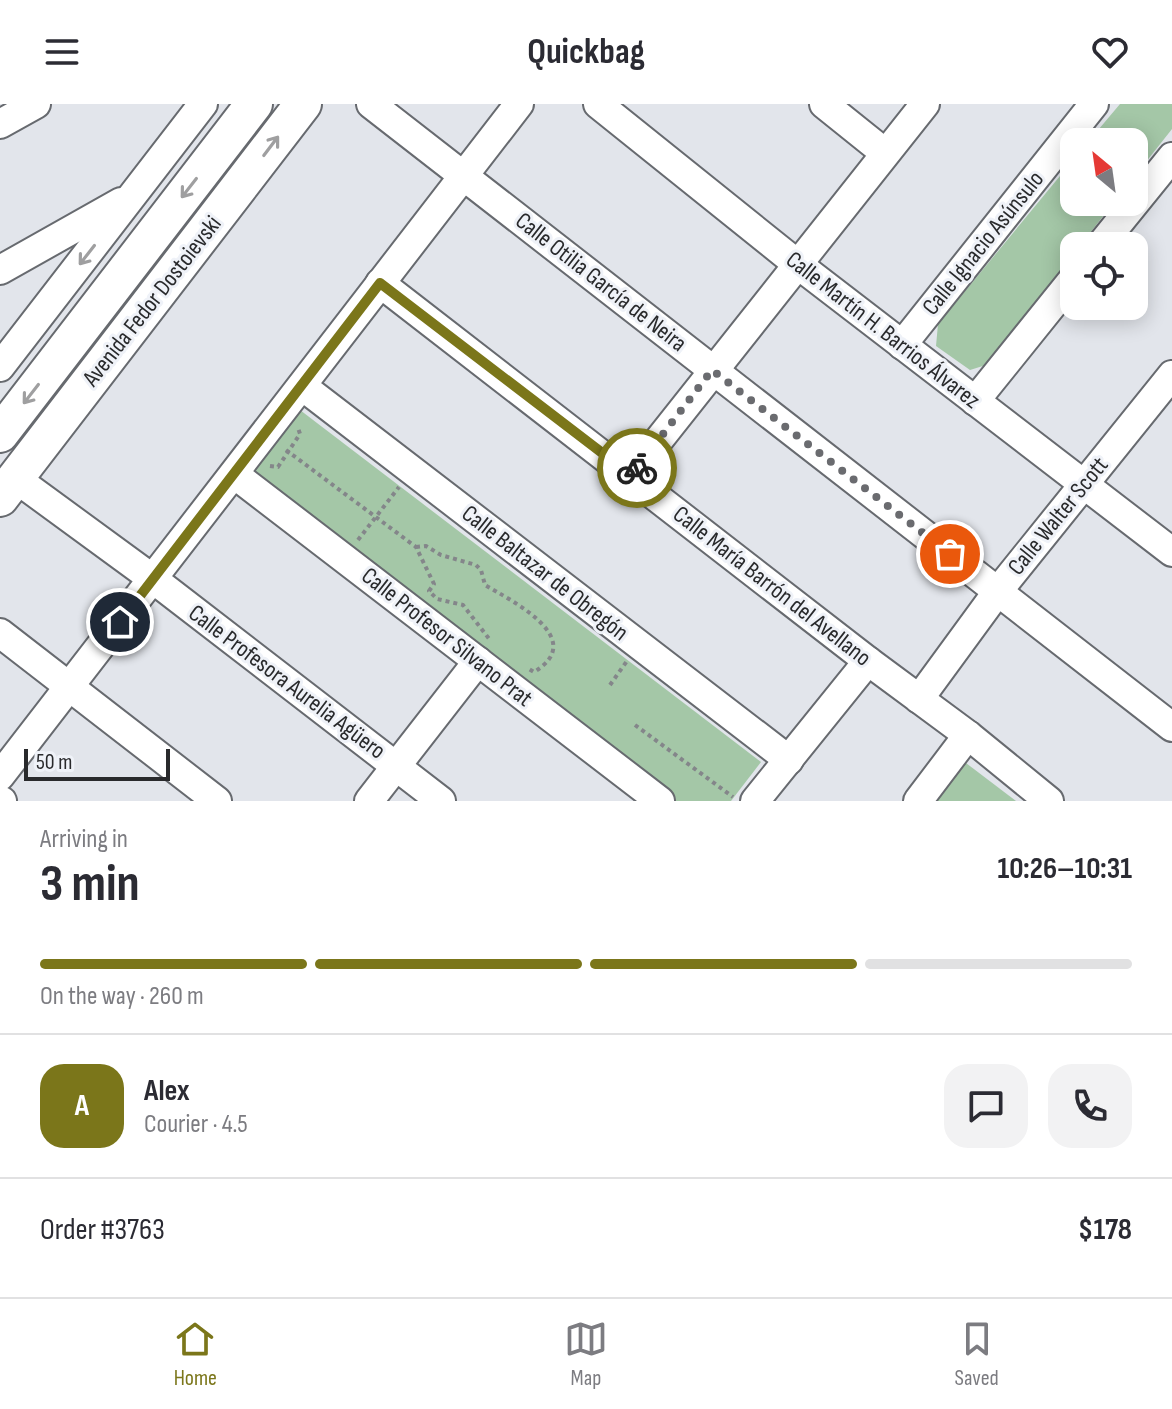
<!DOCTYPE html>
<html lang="en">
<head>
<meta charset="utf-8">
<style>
  body { margin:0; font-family:"Sofia Sans Condensed",sans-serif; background:#f2f2f3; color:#2b2b33; height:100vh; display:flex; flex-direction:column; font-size:30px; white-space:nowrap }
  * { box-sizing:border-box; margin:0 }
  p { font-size:26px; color:#7c7c81 }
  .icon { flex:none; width:44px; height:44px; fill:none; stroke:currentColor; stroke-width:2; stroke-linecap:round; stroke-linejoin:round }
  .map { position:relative; height:697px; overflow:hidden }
  .details { display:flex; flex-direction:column; background:#fff; flex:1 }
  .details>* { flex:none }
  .needle { width:52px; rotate:331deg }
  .tools { position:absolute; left:1060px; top:24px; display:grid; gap:16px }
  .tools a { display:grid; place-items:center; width:88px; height:88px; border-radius:16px; background:#fff; box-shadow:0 4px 20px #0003; font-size:40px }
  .scale { position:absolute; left:24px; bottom:20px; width:146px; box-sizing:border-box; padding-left:8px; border:4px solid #292a2c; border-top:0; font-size:22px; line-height:28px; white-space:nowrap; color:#292a2c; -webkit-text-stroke:6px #eff2f8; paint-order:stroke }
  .pin { position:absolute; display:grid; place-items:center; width:68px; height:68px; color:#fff; margin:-34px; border:4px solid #fff; border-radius:50%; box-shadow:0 2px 8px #0007 }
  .courier { position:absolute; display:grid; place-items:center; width:80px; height:80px; margin:-40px; border:6px solid #7b761a; border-radius:50%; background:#fff; color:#222; box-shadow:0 2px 10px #0007 }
  .headline em { font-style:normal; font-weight:700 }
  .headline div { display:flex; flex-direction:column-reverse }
  .headline { display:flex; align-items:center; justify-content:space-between; height:136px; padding:0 40px }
  h1 { font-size:52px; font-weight:700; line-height:60px }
  .bar { display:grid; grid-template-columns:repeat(4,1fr); gap:12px 8px; align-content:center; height:96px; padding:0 40px }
  .bar i { height:10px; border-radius:6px; background:#e1e1e2 }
  .bar .on { background:#7b761a }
  .bar p { grid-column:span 4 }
  .line { display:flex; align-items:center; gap:20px; padding:0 40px; border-top:2px solid #e1e1e2 }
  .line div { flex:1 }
  .round { display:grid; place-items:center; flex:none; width:84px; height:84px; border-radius:24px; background:#f2f2f3 }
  header { display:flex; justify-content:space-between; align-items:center; height:104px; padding:0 40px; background:#fff; font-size:36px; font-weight:700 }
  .tab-bar { display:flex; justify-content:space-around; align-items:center; height:112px; border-top:2px solid #e1e1e2; background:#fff; font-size:22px; color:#7c7c81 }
  .tab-bar a { display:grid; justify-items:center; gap:4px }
  .tab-bar .on { color:#7b761a }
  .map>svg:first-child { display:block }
  .green { fill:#a4c7a7 }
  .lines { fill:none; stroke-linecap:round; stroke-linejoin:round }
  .minor-casing { stroke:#676a6f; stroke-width:32 }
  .major-casing { stroke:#676a6f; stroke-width:40 }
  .path { stroke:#84868a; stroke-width:4; stroke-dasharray:4 4; stroke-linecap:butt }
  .minor { stroke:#fff; stroke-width:28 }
  .major { stroke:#fff; stroke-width:36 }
  .oneway { stroke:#9f9fa0 }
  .done { stroke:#6a6b6f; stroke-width:8; stroke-dasharray:0 14.4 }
  .route { stroke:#7b761a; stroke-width:10 }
  .labels { text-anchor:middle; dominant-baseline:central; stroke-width:6; stroke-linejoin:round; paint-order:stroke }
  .street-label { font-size:24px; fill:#292a2c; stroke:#eff2f8 }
</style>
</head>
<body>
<header><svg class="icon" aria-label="menu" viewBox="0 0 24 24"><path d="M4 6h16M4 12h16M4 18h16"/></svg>Quickbag<svg class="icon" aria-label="heart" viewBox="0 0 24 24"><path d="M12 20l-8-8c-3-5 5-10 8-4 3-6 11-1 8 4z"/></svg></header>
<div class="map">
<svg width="1172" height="697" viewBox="0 0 1172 697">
  <rect width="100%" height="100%" fill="#e2e5eb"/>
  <g class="green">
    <path d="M1120 0H1172V25L1134 73V38H1088Z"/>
    <path d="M1074 55V98H1114L1080 142H1074V149L986 261 970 266 936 242 938 220Z"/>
    <path d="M300 306 761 658 731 697H673L253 369Z"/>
    <path d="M962 656 1016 697H929Z"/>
  </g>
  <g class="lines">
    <g class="minor-casing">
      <g id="minor">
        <path d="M371 0 1172 623"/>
        <path d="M598 0 796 159 1172 448"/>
        <path d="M824 0 885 49"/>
        <path d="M0 20 36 0"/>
        <path d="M1100 142 1172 53"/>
        <path d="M0 166 121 98"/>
        <path d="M380 179 868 557 968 631 1049 697"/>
        <path d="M902 241 1094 0"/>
        <path d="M0 263 203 0"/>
        <path d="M302 282 789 656"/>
        <path d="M975 297 1074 174"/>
        <path d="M234 370 660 697"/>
        <path d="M631 371 925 0"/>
        <path d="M15 374 153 475 441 697"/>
        <path d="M0 529 217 697"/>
        <path d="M919 595 998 487 1172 271"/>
        <path d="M0 672 519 0"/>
        <path d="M0 696 2 697"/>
        <path d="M369 697 478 557"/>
        <path d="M755 697 868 557"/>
        <path d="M918 697 968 631"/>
      </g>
    </g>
    <g class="major-casing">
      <g id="major">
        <path d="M0 330 254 0"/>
        <path d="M0 394 303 0"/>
      </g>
    </g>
    <g class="path">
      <path d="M286 346 416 443 434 480 429 487 437 495 463 501 490 536"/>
      <path d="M270 362 278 363 300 330 298 324"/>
      <path d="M358 436 399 383"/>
      <path d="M416 443 426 442 441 451 476 461 481 466 485 481C512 497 589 535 534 568L529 565"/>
      <path d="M610 581 627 557"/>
      <path d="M635 621 733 693"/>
    </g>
    <use href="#minor" class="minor"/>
    <use href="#major" class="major"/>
  </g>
  <defs><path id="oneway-shaft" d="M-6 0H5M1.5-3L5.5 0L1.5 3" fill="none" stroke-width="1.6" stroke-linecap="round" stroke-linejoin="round" transform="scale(2)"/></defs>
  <g class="oneway">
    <use href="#oneway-shaft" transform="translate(271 42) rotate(-53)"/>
    <use href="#oneway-shaft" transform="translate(189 84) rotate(128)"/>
    <use href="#oneway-shaft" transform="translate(87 151) rotate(128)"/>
    <use href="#oneway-shaft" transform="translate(31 290) rotate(128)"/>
  </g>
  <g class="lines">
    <path class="done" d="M637 364 712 266 950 450"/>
    <path class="route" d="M120 518 380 179 631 371 637 364"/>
  </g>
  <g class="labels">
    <g class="street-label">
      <text transform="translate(983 139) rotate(-51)">Calle Ignacio Asúnsulo</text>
      <text transform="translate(601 178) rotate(38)">Calle Otilia García de Neira</text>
      <text transform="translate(152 197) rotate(-52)">Avenida Fedor Dostoievski</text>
      <text transform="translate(883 226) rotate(38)">Calle Martín H. Barrios Álvarez</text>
      <text transform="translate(1058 412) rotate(-51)">Calle Walter Scott</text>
      <text transform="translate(545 469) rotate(38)">Calle Baltazar de Obregón</text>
      <text transform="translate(772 482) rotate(38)">Calle María Barrón del Avellano</text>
      <text transform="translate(447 533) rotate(38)">Calle Profesor Silvano Prat</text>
      <text transform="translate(287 578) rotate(37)">Calle Profesora Aurelia Agüero</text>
    </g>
  </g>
</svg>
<div class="tools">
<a><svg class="needle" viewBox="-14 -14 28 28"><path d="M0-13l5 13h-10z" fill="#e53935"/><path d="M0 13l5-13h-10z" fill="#7c7c81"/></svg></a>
<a><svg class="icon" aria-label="locate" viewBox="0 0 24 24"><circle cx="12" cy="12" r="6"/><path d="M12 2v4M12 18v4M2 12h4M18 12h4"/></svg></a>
</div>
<div class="scale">50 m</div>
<div class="pin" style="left:950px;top:450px;background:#ea580c"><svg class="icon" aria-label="bag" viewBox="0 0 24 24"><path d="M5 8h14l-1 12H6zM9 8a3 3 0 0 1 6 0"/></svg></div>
<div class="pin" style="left:120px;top:518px;background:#1f2937"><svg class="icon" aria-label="home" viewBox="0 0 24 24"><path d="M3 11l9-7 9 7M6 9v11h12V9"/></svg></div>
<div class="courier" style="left:637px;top:364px"><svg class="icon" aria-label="bike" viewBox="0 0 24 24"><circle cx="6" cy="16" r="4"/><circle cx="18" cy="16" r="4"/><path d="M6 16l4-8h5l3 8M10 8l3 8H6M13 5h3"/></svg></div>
</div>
<section class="details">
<div class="headline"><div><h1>3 min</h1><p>Arriving in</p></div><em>10:26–10:31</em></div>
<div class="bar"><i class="on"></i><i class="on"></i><i class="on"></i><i></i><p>On the way · 260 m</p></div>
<div class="line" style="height:144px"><b class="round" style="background:#7b761a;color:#fff">A</b><div><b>Alex</b><p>Courier · 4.5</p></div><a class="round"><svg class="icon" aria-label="chat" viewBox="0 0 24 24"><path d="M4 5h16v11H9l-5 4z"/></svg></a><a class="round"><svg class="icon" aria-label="phone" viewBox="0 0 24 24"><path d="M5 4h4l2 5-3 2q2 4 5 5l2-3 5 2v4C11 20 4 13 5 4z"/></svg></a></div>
<div class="line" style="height:104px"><div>Order #3763</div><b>$178</b></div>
</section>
<nav class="tab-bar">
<a class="on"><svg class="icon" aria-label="home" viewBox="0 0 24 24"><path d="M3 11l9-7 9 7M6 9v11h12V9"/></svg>Home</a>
<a><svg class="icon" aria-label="map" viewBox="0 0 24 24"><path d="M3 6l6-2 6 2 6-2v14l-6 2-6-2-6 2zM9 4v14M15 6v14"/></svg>Map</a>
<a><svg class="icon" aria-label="saved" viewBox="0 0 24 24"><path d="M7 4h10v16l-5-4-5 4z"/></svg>Saved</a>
</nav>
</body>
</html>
